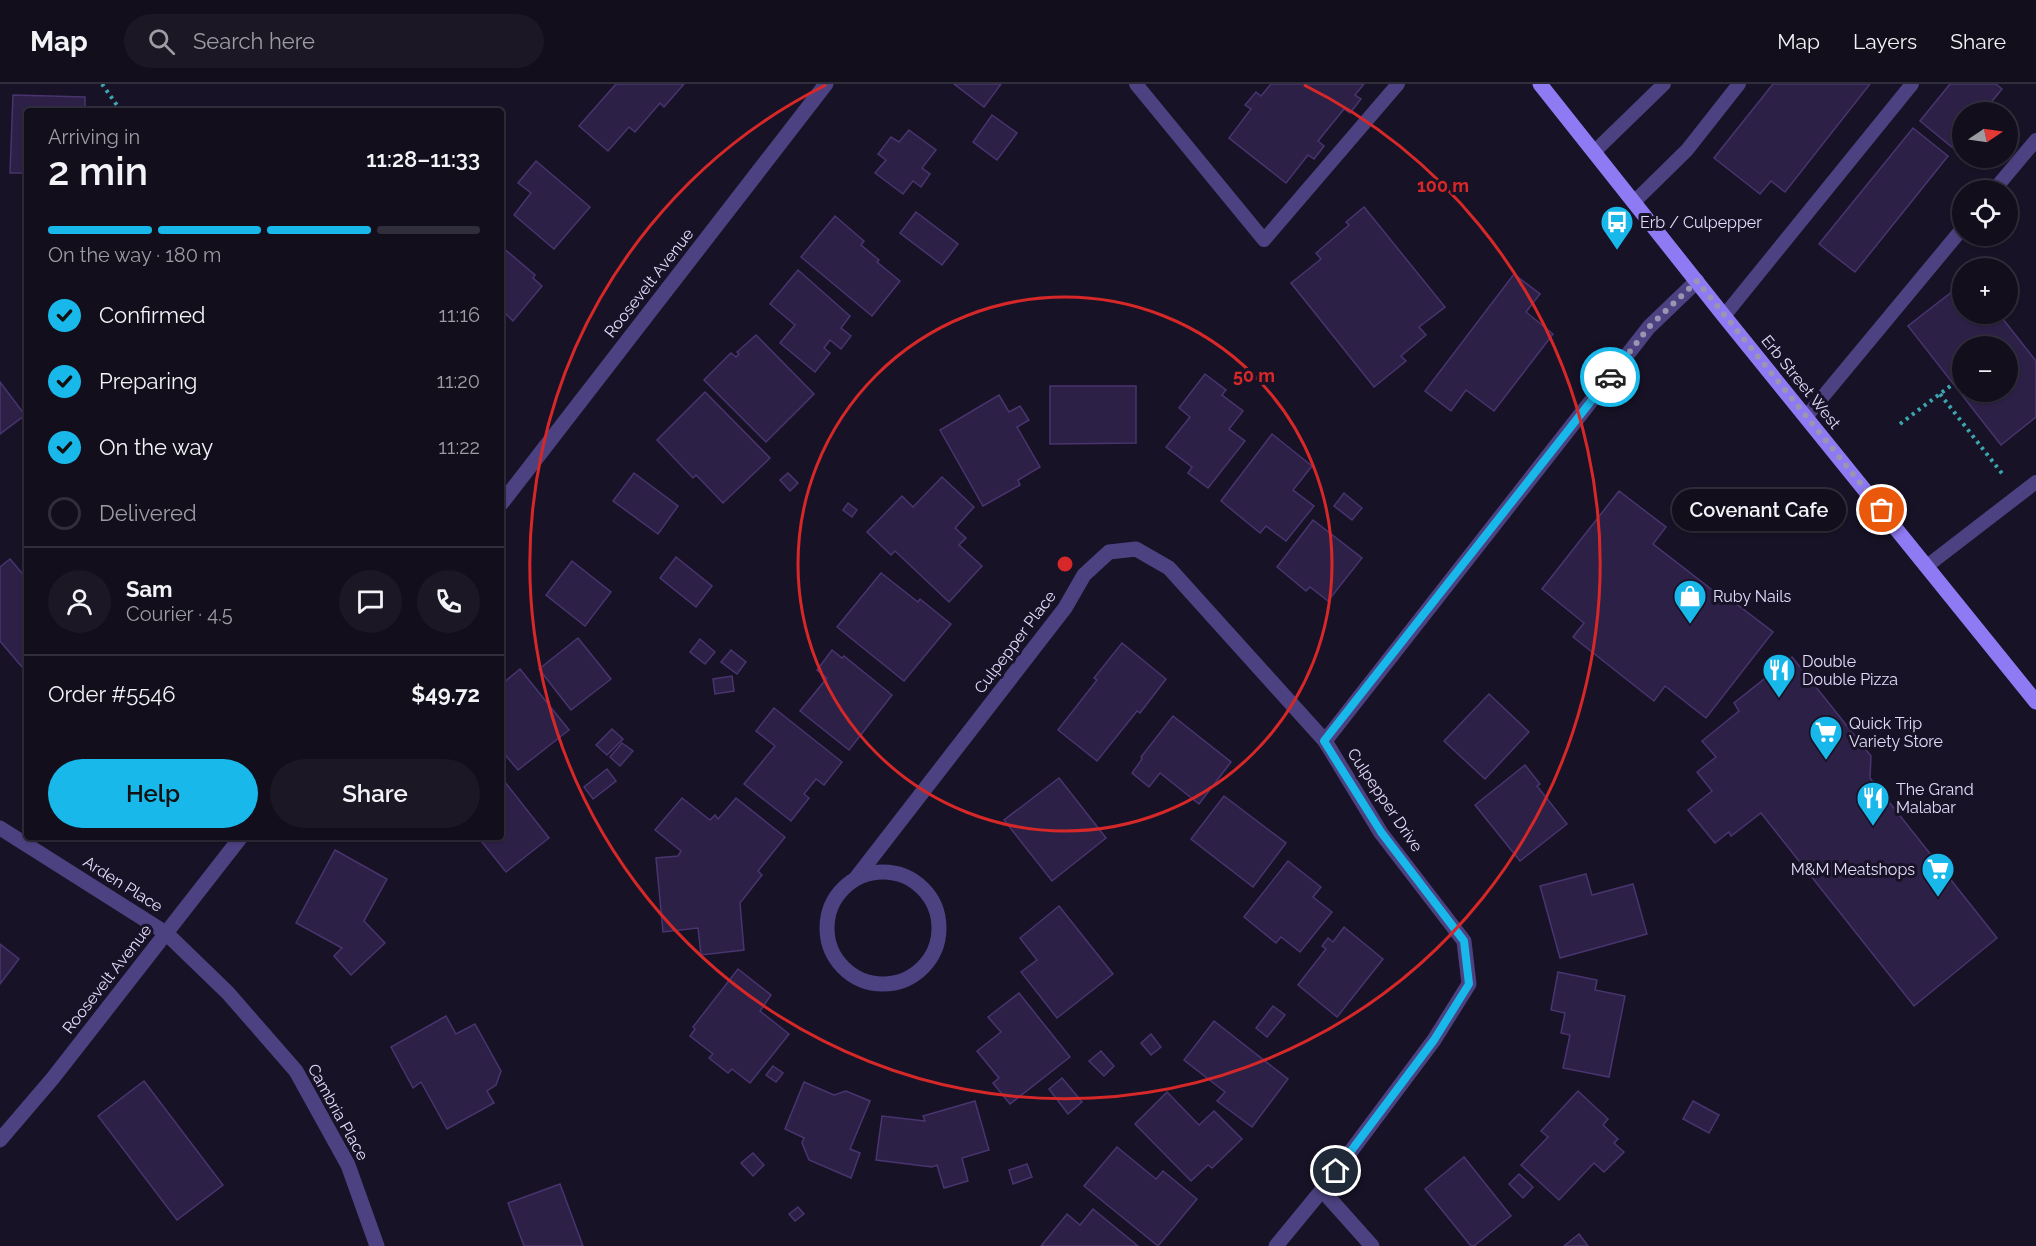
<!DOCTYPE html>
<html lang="en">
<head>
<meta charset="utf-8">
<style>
  body { margin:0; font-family:Raleway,sans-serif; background:#1b1725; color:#f1f3f6; height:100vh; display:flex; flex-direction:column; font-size:22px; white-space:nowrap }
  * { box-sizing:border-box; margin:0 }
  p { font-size:20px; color:#9c9ca3 }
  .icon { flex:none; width:33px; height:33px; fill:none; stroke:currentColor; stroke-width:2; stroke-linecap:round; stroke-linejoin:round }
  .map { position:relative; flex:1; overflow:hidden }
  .details { position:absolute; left:24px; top:24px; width:480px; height:732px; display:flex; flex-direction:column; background:#120e1c; border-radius:6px; box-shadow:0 2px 4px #0004,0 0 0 2px #312e3b }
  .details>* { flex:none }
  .needle { width:39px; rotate:77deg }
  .fabs { position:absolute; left:1952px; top:18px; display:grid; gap:12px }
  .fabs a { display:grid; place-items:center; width:66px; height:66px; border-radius:50%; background:#120e1c; box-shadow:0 2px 4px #0004,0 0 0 2px #312e3b; font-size:30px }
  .pin { position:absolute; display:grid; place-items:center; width:51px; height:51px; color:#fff; margin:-26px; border:3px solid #fff; border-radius:50%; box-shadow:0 2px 6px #0007 }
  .courier { position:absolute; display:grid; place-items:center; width:60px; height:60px; margin:-30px; border:4px solid #19b8ea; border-radius:50%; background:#fff; color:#222; box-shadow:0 2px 8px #0007 }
  .bubble { position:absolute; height:42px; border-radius:21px; background:#120e1c; box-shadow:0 2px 4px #0004,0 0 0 2px #312e3b; font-size:20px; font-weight:600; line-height:42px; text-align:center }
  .headline em { font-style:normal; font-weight:600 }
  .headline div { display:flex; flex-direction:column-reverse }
  .headline { display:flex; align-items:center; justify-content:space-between; height:102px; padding:0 24px }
  h1 { font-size:39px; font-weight:600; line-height:45px }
  .bar { display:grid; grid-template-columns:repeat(4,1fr); gap:9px 6px; align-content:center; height:72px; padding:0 24px }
  .bar i { height:8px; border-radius:4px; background:#312e3b }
  .bar .on { background:#19b8ea }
  .bar p { grid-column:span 4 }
  .line { display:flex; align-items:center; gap:15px; padding:0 24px; border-top:2px solid #312e3b }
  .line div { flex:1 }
  .round { display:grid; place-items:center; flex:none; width:63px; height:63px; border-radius:32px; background:#1b1725 }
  ol { padding:0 24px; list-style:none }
  li { display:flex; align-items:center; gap:18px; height:66px }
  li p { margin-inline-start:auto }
  li .icon { padding:6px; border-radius:50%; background:#19b8ea; color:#111; stroke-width:4 }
  li:last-child { color:#9c9ca3 }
  li i { width:33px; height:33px; border:3px solid #312e3b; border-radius:50% }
  .button { display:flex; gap:12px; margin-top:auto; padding:12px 24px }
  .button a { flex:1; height:69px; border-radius:36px; background:#19b8ea; color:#111; font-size:24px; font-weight:600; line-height:69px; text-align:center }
  .button a+a { background:#1b1725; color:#f1f3f6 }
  header { display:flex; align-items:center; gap:36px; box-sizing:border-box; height:84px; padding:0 30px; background:#120e1c; border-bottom:2px solid #312e3b }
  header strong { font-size:28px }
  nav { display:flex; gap:33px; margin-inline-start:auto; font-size:21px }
  .search { width:420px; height:54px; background:#1b1725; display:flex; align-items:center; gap:15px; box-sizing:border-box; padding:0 21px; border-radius:33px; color:#9c9ca3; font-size:22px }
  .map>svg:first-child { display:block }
  .building { fill:#2d2046; stroke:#48346f; stroke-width:1.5; fill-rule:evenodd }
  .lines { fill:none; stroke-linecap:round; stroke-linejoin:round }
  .path { stroke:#3ba6af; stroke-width:4; stroke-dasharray:3 4.5; stroke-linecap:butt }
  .service { stroke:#4d4281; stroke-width:14 }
  .minor { stroke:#4d4281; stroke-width:15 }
  .secondary { stroke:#8e7bf3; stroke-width:15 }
  .done { stroke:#9c95b1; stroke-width:6; stroke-dasharray:0 10.8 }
  .route { stroke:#19b8ea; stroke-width:8 }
  .ring { fill:none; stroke:#d62828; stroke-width:3 }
  .labels { text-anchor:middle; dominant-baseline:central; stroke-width:6; stroke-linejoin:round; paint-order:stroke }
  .poi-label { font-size:16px; fill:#e3dbfc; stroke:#181226; text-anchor:start }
  .street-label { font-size:16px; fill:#e3dbfc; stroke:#181226 }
  .centre { fill:#d62828; stroke:#181226; stroke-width:3 }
  .ring-label { font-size:18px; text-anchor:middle; font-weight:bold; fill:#d62828; stroke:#181226; stroke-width:6; stroke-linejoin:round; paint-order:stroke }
</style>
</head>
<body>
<header>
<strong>Map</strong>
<div class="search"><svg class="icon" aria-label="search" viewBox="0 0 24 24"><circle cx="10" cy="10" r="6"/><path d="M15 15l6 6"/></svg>Search here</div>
<nav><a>Map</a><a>Layers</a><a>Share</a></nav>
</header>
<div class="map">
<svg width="2036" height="1162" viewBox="0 0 2036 1162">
  <rect width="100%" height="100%" fill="#181226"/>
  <g class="building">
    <path d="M616 0H684L664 23 660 19 635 48 629 43 608 67 579 42Z"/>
    <path d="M954 0H1001L984 23Z"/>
    <path d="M1271 0H1364L1355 11 1361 15 1350 29 1344 25 1318 57 1324 62 1314 75 1308 71 1286 99 1229 54 1251 25 1245 21 1256 8 1261 12Z"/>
    <path d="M1773 0H1870L1785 108 1771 97 1760 110 1714 74Z"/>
    <path d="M1950 0H1996L2002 5 1983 28H1962V54L1953 64 1920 37Z"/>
    <path d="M13 11 85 13V27H27V89H10Z"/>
    <path d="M992 31 1017 49 997 76 973 58Z"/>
    <path d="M1913 44 1948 72 1855 188 1819 160Z"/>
    <path d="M909 46 936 66 922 84 930 90 921 103 913 97 903 110 875 89 886 76 878 70 891 53 899 58Z"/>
    <path d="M536 77 590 123 554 165 514 131 531 109 518 99Z"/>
    <path d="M1364 123 1445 223 1419 243 1426 251 1401 272 1406 277 1374 303 1291 199 1321 175 1316 169 1349 141 1346 138Z"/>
    <path d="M916 128 958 160 942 181 900 149Z"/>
    <path d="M835 132 864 157 861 161 879 176 877 178 900 197 872 232 801 173Z"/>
    <path d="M501 162 535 191 533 194 542 202 513 237 504 228 501 231Z"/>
    <path d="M798 186 850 232 841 244 851 252 841 265 830 256 824 264 830 269 815 288 780 259 795 241 770 220Z"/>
    <path d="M1514 190 1540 210 1526 228 1553 250 1494 327 1466 306 1451 327 1425 307Z"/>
    <path d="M1962 200V230H1999L2036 277V333L2001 361 1908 242ZM1962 262H2007V308H1962Z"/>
    <path d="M756 251 814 310 766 358 704 296 731 269 736 273 739 270 737 268Z"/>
    <path d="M1205 290 1226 306 1222 311 1243 327 1229 345 1245 357 1208 404 1188 389 1192 383 1166 363 1190 333 1179 324Z"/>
    <path d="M0 298 25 331 0 350Z"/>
    <path d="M1050 302H1136V359L1050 360Z"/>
    <path d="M705 308 770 374 723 419 696 391 693 394 657 356Z"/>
    <path d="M999 311 1009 328 1020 322 1029 336 1017 343 1040 383 1018 396 1020 401 983 422 940 346Z"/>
    <path d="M1272 350 1312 382 1293 406 1314 422 1286 457 1266 442 1260 449 1221 417Z"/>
    <path d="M634 389 678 422 658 450 613 417Z"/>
    <path d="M788 389 798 399 790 407 780 396Z"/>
    <path d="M942 393 974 423 955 444 966 454 959 461 982 482 949 518 895 467 891 471 867 448 902 412 913 423Z"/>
    <path d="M1619 407 1666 443 1653 460 1724 515 1726 512 1773 548 1706 634 1665 602 1654 617 1573 553 1584 539 1542 505Z"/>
    <path d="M1344 409 1362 424 1352 436 1334 422Z"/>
    <path d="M848 419 857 426 852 433 843 426Z"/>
    <path d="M1313 436 1362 474 1328 517 1310 503 1306 507 1277 483Z"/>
    <path d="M676 473 712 502 696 523 660 494Z"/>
    <path d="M10 475 27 495V589L0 557V483Z"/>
    <path d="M572 477 611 508 585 542 546 511Z"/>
    <path d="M881 489 918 518 920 515 951 540 904 597 837 543Z"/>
    <path d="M578 554 611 595 571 626 539 585Z"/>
    <path d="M700 555 715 568 705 580 690 568Z"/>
    <path d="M1122 559 1166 595 1140 629 1137 627 1097 677 1058 646 1097 596 1094 594Z"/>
    <path d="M731 566 746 578 737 590 721 578Z"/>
    <path d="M832 566 842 574 844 572 892 611 849 666 800 627 827 594 817 586Z"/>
    <path d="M1792 573 1871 672 1870 694 1997 854 1914 922 1761 729 1731 752 1729 748 1715 759 1688 726 1712 707 1697 688 1716 673 1702 657 1739 627 1734 619Z"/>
    <path d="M520 585 569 646 518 686 501 666V599L502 600Z"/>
    <path d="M732 592 734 607 715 610 713 595Z"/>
    <path d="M1489 610 1529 648 1485 695 1444 657Z"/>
    <path d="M774 624 842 678 824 701 816 695 804 710 809 714 791 737 744 700 775 662 756 647Z"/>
    <path d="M1173 632 1231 678 1199 720 1160 689 1149 703 1132 689 1142 675 1141 673Z"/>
    <path d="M612 645 623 655 607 671 596 661Z"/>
    <path d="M622 659 633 667 620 682 610 673Z"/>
    <path d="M1525 681 1540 700 1537 702 1567 740 1520 777 1475 721Z"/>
    <path d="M607 685 616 697 593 715 584 703Z"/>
    <path d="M501 693 549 754 506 788 478 753H501Z"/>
    <path d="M1059 694 1106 754 1052 797 1004 736Z"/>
    <path d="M1224 712 1286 759 1253 803 1191 755Z"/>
    <path d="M682 714 710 736 715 731 718 735 736 714 785 753 758 787 762 791 740 819 744 866 701 871 698 844 663 848 656 774 678 772 681 767 655 746Z"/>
    <path d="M335 766 387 795 364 837 385 859 351 891 334 872 342 864 296 839Z"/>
    <path d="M1288 777 1321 803 1313 813 1332 828 1300 868 1281 853 1276 859 1244 833Z"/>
    <path d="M1586 790 1592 811 1633 800 1647 850 1560 874 1540 802Z"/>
    <path d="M1059 822 1113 890 1057 934 1021 888 1037 876 1020 854Z"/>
    <path d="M1344 843 1383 875 1337 933 1298 901 1326 865 1322 862 1328 854 1333 858Z"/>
    <path d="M0 860 19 875 0 900Z"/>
    <path d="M738 885 771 911 760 927 789 950 750 999 732 985 728 989 709 974 713 970 690 952 695 945 693 943Z"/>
    <path d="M1558 888 1597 896 1595 906 1625 912 1609 993 1563 984 1570 951 1561 949 1565 929 1551 926Z"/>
    <path d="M1019 909 1070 973 1010 1020 993 999 999 994 977 967 1001 948 988 933Z"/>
    <path d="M1273 922 1285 931 1267 953 1256 944Z"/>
    <path d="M446 932 456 950 475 940 501 987 496 1001 487 1007 494 1019 447 1045 421 998 413 1004 391 963Z"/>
    <path d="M1214 937 1288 995 1252 1043 1217 1017 1225 1008 1184 976Z"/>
    <path d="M1151 950 1161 963 1151 971 1141 959Z"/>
    <path d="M1101 967 1114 982 1104 992 1089 977Z"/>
    <path d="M773 982 783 989 776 998 766 991Z"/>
    <path d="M1062 994 1082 1018 1068 1030 1049 1005Z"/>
    <path d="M144 997 223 1101 177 1136 98 1032Z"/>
    <path d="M804 998 834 1011 846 1007 870 1017 850 1065 860 1069 851 1094 809 1076 802 1059 804 1054 785 1045Z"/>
    <path d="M1578 1007 1608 1035 1603 1041 1618 1055 1614 1059 1624 1068 1604 1088 1594 1079 1559 1116 1521 1081 1548 1053 1541 1047Z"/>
    <path d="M1167 1008 1199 1041 1214 1027 1242 1055 1212 1084 1208 1081 1191 1097 1135 1040Z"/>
    <path d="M975 1017 989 1066 962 1074 968 1097 944 1104 937 1081 932 1083 876 1076 882 1032 925 1037 923 1032Z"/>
    <path d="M1693 1017 1719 1031 1709 1049 1683 1035Z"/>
    <path d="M1117 1063 1156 1095 1163 1087 1197 1115 1158 1162 1084 1102Z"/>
    <path d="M753 1069 764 1081 753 1092 741 1079Z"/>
    <path d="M1464 1073 1511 1132 1474 1162H1471L1425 1105Z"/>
    <path d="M1027 1080 1032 1093 1013 1100 1009 1086Z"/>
    <path d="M1519 1090 1533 1103 1523 1114 1509 1100Z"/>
    <path d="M560 1100 583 1162H524L508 1119Z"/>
    <path d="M798 1123 804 1130 795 1137 789 1130Z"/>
    <path d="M1093 1125 1138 1162H1041L1067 1130 1080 1141Z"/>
    <path d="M1579 1150 1588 1162H1564Z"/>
  </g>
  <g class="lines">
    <g class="path">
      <path d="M102 0 121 27"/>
      <path d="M1940 310 2004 392"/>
      <path d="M1900 340 1953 300"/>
    </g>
    <g class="service">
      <path d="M1136 0 1264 156 1398 0"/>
      <path d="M1594 68 1664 0"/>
      <path d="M1994 106 2036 56"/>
      <path d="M1634 118 1687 66 1739 0"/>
      <path d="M1724 232 1912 0"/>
      <path d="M1806 333 1962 145"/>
      <path d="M1927 482 2036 398"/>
    </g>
    <g class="minor">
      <path d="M501 420 826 0"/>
      <path d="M1325 657 1649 243 1697 197"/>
      <path d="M0 744 166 849 228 909 296 987 348 1081 377 1162"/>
      <circle cx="883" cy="844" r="56"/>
      <path d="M856 794 1065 524 1084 491 1109 468 1136 465 1169 484 1325 657 1381 749 1464 857 1469 900 1434 956 1322 1106 1276 1162"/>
      <path d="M0 1056 53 994 241 753"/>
      <path d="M1322 1106 1372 1162"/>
    </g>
    <path class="secondary" d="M1540 0 1724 232 2036 618"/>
  </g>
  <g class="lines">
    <path class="done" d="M1610 293 1649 243 1697 197 1882 426"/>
    <path class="route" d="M1336 1087 1434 956 1469 900 1464 857 1381 748 1324 657 1610 293"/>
  </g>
  <g class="ring">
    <circle cx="1065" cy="480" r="267"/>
    <path d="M1304 1A535 535 0 1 1 826 1"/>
  </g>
  <defs>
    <g id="bus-pin" transform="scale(1.725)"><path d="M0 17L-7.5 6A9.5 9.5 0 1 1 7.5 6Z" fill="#19b8ea" stroke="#181226"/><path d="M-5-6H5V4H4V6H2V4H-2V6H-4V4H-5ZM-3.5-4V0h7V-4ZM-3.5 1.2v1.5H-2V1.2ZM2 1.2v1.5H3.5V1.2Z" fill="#fff"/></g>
    <g id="shop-pin" transform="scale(1.725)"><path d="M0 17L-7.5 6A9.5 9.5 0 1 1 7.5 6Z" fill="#19b8ea" stroke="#181226"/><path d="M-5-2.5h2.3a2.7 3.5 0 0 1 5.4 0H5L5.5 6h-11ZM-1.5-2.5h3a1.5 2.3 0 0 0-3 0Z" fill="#fff"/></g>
    <g id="restaurant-pin" transform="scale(1.725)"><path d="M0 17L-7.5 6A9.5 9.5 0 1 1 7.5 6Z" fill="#19b8ea" stroke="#181226"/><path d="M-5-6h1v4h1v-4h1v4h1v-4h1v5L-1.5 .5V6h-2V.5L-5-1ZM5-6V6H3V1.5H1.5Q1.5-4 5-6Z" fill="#fff"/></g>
    <g id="supermarket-pin" transform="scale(1.725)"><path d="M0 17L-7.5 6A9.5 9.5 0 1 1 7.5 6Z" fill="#19b8ea" stroke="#181226"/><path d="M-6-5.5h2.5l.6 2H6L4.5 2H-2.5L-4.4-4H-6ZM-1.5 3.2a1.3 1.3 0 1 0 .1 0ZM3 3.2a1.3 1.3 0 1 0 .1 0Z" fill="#fff"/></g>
  </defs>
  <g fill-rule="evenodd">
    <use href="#bus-pin" x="1617" y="138"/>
    <use href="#shop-pin" x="1690" y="512"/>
    <use href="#restaurant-pin" x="1779" y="586"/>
    <use href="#supermarket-pin" x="1826" y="648"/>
    <use href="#restaurant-pin" x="1873" y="714"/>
    <use href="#supermarket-pin" x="1938" y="785"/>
  </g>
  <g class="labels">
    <g class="poi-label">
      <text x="1640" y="138">Erb / Culpepper</text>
      <text x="1713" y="512">Ruby Nails</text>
      <text x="1802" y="577">Double<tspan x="1802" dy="18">Double Pizza</tspan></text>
      <text x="1849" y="639">Quick Trip<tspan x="1849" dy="18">Variety Store</tspan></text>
      <text x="1896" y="705">The Grand<tspan x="1896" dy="18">Malabar</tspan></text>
      <text x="1915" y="785" text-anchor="end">M&amp;M Meatshops</text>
    </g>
    <g class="street-label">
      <text transform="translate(649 199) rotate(-52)">Roosevelt Avenue</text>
      <text transform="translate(1801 298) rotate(51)">Erb Street West</text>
      <text transform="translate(1015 558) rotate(-53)">Culpepper Place</text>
      <text transform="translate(1385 716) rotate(56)">Culpepper Drive</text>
      <text transform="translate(123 800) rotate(32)">Arden Place</text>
      <text transform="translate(107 895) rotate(-52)">Roosevelt Avenue</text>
      <text transform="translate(338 1028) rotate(61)">Cambria Place</text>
    </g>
  </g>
  <circle cx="1065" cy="480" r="9" class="centre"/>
  <g class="ring-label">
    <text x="1443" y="108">100 m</text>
    <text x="1254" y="298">50 m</text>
  </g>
</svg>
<div class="fabs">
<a><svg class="needle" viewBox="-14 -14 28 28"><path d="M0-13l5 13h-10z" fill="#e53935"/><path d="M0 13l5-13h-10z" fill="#9c9ca3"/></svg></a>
<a><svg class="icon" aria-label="locate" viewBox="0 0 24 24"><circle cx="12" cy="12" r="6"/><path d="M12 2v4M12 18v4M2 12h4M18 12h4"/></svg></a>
<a>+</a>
<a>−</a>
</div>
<div class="pin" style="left:1882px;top:426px;background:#ea580c"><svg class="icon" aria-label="bag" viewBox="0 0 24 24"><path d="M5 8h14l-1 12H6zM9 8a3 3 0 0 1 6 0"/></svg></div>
<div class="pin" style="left:1336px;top:1087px;background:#1f2937"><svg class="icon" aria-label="home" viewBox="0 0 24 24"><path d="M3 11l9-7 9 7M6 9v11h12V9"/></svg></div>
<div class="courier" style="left:1610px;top:293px"><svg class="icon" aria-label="car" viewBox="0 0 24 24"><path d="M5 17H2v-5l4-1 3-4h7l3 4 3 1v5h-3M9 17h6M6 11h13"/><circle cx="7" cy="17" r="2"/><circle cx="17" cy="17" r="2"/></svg></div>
<div class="bubble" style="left:1672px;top:405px;width:174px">Covenant Cafe</div>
<section class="details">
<div class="headline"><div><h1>2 min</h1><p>Arriving in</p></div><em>11:28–11:33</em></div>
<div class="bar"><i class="on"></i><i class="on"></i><i class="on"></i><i></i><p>On the way · 180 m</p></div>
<ol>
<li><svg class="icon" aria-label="check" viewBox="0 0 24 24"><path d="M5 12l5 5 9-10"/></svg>Confirmed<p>11:16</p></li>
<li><svg class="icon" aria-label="check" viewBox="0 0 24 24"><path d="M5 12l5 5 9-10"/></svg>Preparing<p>11:20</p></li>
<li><svg class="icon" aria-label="check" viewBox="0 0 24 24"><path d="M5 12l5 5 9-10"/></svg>On the way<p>11:22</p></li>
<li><i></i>Delivered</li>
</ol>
<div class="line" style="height:108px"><a class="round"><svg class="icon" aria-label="person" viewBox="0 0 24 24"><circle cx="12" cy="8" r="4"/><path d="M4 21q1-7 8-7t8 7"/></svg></a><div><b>Sam</b><p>Courier · 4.5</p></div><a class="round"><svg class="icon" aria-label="chat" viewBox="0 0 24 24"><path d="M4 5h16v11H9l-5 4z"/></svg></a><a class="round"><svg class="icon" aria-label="phone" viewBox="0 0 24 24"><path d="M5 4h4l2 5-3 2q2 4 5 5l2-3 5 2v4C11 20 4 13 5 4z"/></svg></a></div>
<div class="line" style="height:78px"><div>Order #5546</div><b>$49.72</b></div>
<div class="button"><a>Help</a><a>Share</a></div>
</section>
</div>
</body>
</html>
